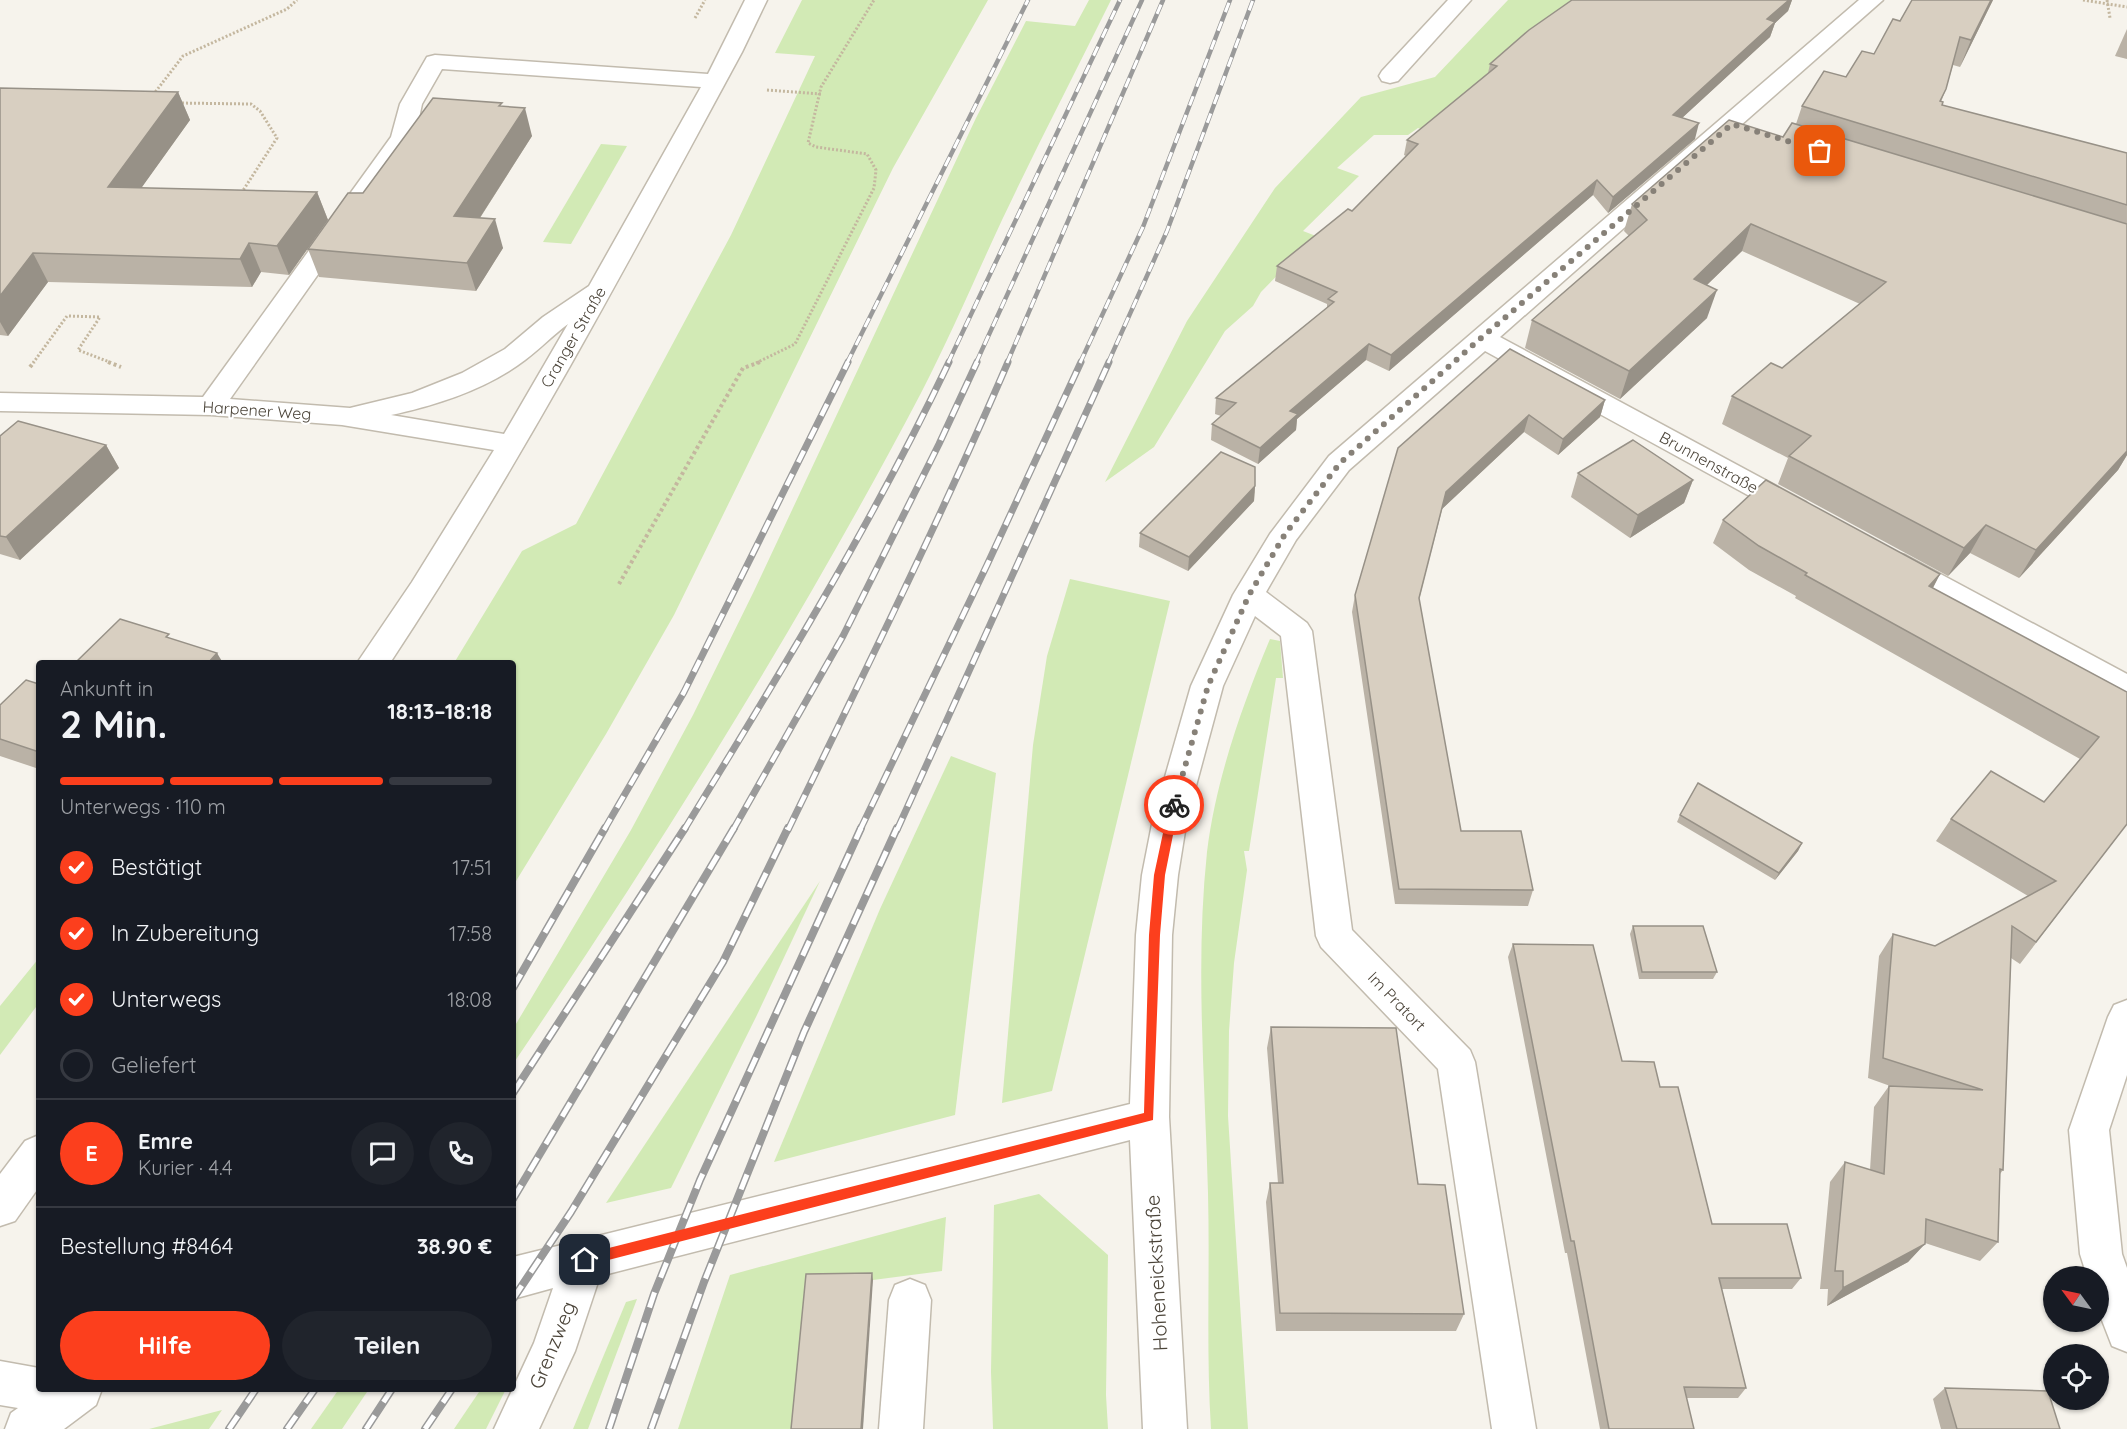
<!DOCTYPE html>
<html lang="de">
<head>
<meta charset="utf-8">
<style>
  body { margin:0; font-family:Quicksand,sans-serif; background:#20242c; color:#f1f3f6; height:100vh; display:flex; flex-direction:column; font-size:22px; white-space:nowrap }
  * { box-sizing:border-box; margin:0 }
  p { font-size:20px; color:#9ea1a6 }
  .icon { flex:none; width:33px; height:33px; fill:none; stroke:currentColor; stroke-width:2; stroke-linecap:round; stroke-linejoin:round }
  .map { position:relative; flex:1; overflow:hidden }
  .sheet { position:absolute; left:36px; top:660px; width:480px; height:732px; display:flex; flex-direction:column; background:#171b24; border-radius:6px; box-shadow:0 2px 4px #0004 }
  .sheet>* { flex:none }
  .needle { width:39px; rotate:303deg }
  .controls { position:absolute; left:2043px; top:1266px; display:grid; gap:12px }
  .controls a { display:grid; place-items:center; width:66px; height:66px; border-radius:50%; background:#171b24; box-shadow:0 2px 4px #0004; font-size:30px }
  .pin { position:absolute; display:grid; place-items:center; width:51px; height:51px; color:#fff; margin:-26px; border-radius:12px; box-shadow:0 3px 9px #0006 }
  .courier { position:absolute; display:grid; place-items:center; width:60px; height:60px; margin:-30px; border:4px solid #fc3f1d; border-radius:50%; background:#fff; color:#222; box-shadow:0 2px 8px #0007 }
  .overview em { font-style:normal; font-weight:700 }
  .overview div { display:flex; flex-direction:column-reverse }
  .overview { display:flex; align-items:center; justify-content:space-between; height:102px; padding:0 24px }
  h1 { font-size:39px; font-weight:700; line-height:45px }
  .bar { display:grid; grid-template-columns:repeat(4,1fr); gap:9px 6px; align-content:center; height:72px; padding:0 24px }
  .bar i { height:8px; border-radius:4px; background:#363941 }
  .bar .active { background:#fc3f1d }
  .bar p { grid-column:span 4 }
  .line { display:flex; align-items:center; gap:15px; padding:0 24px; border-top:2px solid #363941 }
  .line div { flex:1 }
  .round { display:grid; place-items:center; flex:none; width:63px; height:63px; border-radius:32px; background:#20242c }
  ol { padding:0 24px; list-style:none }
  li { display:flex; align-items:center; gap:18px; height:66px }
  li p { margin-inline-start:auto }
  li .icon { padding:6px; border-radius:50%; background:#fc3f1d; color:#fff; stroke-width:4 }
  li:last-child { color:#9ea1a6 }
  li i { width:33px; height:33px; border:3px solid #363941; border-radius:50% }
  .action { display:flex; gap:12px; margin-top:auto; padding:12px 24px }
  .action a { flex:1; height:69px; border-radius:36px; background:#fc3f1d; color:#fff; font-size:24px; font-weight:700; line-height:69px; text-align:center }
  .action a+a { background:#20242c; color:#f1f3f6 }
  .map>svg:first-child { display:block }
  .green { fill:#d2eab5 }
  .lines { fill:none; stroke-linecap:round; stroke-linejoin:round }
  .minor-casing { stroke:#c2bbae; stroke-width:3 }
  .path-far1 { stroke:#c4b79f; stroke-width:3; stroke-dasharray:2 2; stroke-linecap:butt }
  .path { stroke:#c4b79f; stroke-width:4; stroke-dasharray:3 3; stroke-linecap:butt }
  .minor { fill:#fff; fill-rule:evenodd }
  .rail-far2-casing { stroke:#9a9a9a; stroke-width:4.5 }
  .rail-far1-casing { stroke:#9a9a9a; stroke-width:7 }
  .rail-casing { stroke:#9a9a9a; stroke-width:8 }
  .rail-far2 { stroke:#fff; stroke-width:3; stroke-dasharray:10; stroke-linecap:butt }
  .rail-far1 { stroke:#fff; stroke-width:4.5; stroke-dasharray:13; stroke-linecap:butt }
  .rail { stroke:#fff; stroke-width:5; stroke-dasharray:16; stroke-linecap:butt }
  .wall { fill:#bab2a6 }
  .shaded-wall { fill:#979187 }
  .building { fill:#d8cfc1; stroke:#979187; stroke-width:1.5 }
  .route { fill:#fc3f1d }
  .done { stroke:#878178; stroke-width:6; stroke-dasharray:0 10.8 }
  .labels { text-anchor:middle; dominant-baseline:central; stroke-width:4.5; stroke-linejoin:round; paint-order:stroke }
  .street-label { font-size:16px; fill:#4b4439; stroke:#fff }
  .near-street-label { font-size:20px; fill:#4b4439; stroke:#fff }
</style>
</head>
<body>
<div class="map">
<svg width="2127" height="1429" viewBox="0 0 2127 1429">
  <rect width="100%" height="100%" fill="#f6f3ec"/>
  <g class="green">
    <path d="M802 0H988L893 168 674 615 606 734 513 886V663H454L522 551 576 524 731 235 815 56 775 53Z"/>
    <path d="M1089 0H1111C1075 73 1037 146 1002 220 975 278 950 337 921 393 799 625 660 847 513 1064V1029L631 830 693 715 754 591 976 118 1026 21 1075 26Z"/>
    <path d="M1508 0H1584L1431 133 1418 128 1408 135H1374L1337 168 1359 176 1303 231 1316 236 1261 292 1253 306 1225 331 1154 447 1105 482 1187 321 1275 188 1361 97 1435 77Z"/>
    <path d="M601 144 627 146 571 244 543 242Z"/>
    <path d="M1070 579 1170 601 1052 1091 1002 1103 1033 745 1047 656Z"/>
    <path d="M1270 639 1280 641 1283 678H1276L1249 851H1244L1247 870 1234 963 1229 1031 1228 1116 1248 1429H1211C1206 1350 1210 1271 1208 1193 1205 1079 1195 965 1207 852 1216 779 1242 706 1270 639Z"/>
    <path d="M951 756 996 773 955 1115 774 1162 880 909Z"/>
    <path d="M820 881 756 1017 671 1188 606 1203Z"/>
    <path d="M39 958V1003L0 1055V1006Z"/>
    <path d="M1039 1194 1108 1255 1106 1395 1108 1429H993L991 1372 994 1205Z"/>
    <path d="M946 1217 942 1271 873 1280H808L793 1429H678L730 1275Z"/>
    <path d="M637 1299 588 1429H573L626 1302Z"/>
    <path d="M339 1389H369L342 1429H311Z"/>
    <path d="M481 1389H506L486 1429H454Z"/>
    <path d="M222 1410 209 1429H149Z"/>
  </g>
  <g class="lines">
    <g class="minor-casing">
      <g id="minor">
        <path d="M745 0H767L742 52C630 259 520 466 390 663H357L412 582 494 450 342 425 211 415 0 411V393L203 397 391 137 400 104 427 57 435 55 708 74ZM442 69 701 87 589 286 543 317 505 349 462 373 412 393 350 408 230 399 415 137 422 104ZM568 324 504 434 391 415C437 405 487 389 525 360 540 349 553 335 568 324Z"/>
        <path d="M1448 0H1471L1398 81 1390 83 1382 81 1379 76 1382 71Z"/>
        <path d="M1859 0H1883L1500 337 1806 502 1811 509 1806 516 1796 519 1786 516 1485 351 1349 470 1296 540 1266 592 1307 623 1312 631 1352 930 1470 1050 1475 1062 1536 1429H1492L1438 1069 1321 947 1316 936 1281 636 1255 616 1223 686 1187 819 1178 875 1172 935 1169 1117 1187 1429H1143L1130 1140 600 1276 575 1351 539 1429H494L534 1343 553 1288 513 1299V1257L1130 1104 1136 935 1142 875 1153 819 1191 686 1233 595 1270 534 1329 456Z"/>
        <path d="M1894 552 1905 555 2127 674V701L2115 698 1883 571 1879 563 1883 555Z"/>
        <path d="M2127 1000V1075L2109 1130 2122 1254 2127 1268V1352L2112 1346 2098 1310V1276H2087L2080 1254 2069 1130 2108 1017 2114 1005Z"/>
        <path d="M39 1135V1187L15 1221 0 1226V1174L25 1141Z"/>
        <path d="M910 1279 925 1285 931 1300 923 1429H879L889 1300 895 1285Z"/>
        <path d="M0 1361 39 1368V1389H102L96 1405 64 1429H5L11 1413 18 1408 0 1405Z"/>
      </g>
    </g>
    <g class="path-far1">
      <path d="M2083 0 2127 7"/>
      <path d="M2107 0 2110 18"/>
      <path d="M695 18 705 0"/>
      <path d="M767 90 821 94"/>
      <path d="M153 95 183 56 287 9 297 0"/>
      <path d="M178 103 251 104 260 111 277 138 242 192"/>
      <path d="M33 363 67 316 100 317 78 350 112 363"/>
      <path d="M756 363 795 344 874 188 876 170 867 154 816 147 808 143 821 87 874 0"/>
    </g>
    <g class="path">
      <path d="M108 362 121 367"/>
      <path d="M30 367 34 362"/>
      <path d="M619 584 743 368 760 362"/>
    </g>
    <use href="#minor" class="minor"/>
    <g class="rail-far2-casing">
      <g id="rail-far2">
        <path d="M847 363 1028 0"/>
        <path d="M948 363 1120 0"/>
        <path d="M976 363 1142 0"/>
        <path d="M1007 363 1163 0"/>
        <path d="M1080 363 1143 227 1230 0"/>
        <path d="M1108 363 1167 231 1253 0"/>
      </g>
    </g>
    <g class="rail-far1-casing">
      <g id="rail-far1">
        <path d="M604 830 684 692 848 362"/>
        <path d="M684 830C778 677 872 524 949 362"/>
        <path d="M733 830 843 636 939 444 977 362"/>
        <path d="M788 830C863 675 940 520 1008 362"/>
        <path d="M860 830 987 565 1081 362"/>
        <path d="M897 830 1109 362"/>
      </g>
    </g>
    <g class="rail-casing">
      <g id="rail">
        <path d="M513 988 605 828"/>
        <path d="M513 1093 685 828"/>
        <path d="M513 1199 734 828"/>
        <path d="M513 1299 571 1212 723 962 788 828"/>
        <path d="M229 1429 256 1389"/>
        <path d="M287 1429 315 1389"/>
        <path d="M366 1429 392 1389"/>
        <path d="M425 1429 452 1389"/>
        <path d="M609 1429 654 1294 700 1180 861 828"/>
        <path d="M651 1429 704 1282 804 1032 897 828"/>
      </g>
    </g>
    <use href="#rail-far2" class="rail-far2"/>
    <use href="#rail-far1" class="rail-far1"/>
    <use href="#rail" class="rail"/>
  </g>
  <g class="wall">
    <path d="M1572 0H1792L1788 11 1775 23 1770 37 1682 118 1695 139 1608 213 1593 195 1389 371 1366 360 1297 419 1296 430 1258 464 1211 440 1212 424 1221 416 1215 414 1216 398 1327 308V304L1275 281 1277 266 1352 211 1406 156 1404 155 1407 140 1488 73 1490 64Z"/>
    <path d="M1912 0H1993L1960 67 1953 65 1946 89 1941 102 1942 105 2127 153V455L2118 470 2019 578 1970 553 1948 576 1778 484 1788 458 1722 424 1732 396 1782 368 1860 304 1742 251 1707 285V318L1620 399 1525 348 1532 320 1629 236 1624 231 1632 204 1783 137 1796 124 1802 106 1846 77 1874 54 1900 21Z"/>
    <path d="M2127 29V59L2115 56Z"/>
    <path d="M0 88 178 92 190 120 141 188 317 192 328 220 289 275 261 272 252 287 48 282 8 336 0 335Z"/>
    <path d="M503 106 532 136 480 218 503 248 476 291 319 277 308 249 363 193Z"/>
    <path d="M1510 349 1605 400 1600 417 1558 455 1524 432 1442 509 1419 600 1461 831 1533 890 1528 906 1395 904 1352 612 1355 595Z"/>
    <path d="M0 436 106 445 119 468 20 560 0 554Z"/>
    <path d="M1578 473 1693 480 1684 503 1630 538 1571 497Z"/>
    <path d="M1255 486 1254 501 1188 571 1139 547 1140 533Z"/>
    <path d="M1723 520 1940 574 1933 588 2127 692V824L2020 964 2011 958 2003 1170 2000 1174 1998 1242 1980 1261 1925 1243 1908 1262 1827 1306 1828 1289H1820L1830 1182 1845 1162 1870 1170 1874 1107 1889 1086 1893 1087 1868 1078 1879 956 1893 934 1935 946 2028 896 1936 841 1951 819 2044 802 2080 759 1795 598 1796 596 1749 570 1713 543Z"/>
    <path d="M39 684V769L0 756V705Z"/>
    <path d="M1680 815 1802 843 1798 851 1775 880 1677 822Z"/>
    <path d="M1633 926 1717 972 1713 979H1639L1630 934Z"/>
    <path d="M1513 944 1622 1061 1660 1087 1712 1224 1801 1278 1792 1289H1722L1746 1388 1738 1398H1686L1694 1429H1600L1567 1253H1565L1508 957Z"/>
    <path d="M1271 1027 1418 1184 1464 1314 1456 1331H1276L1266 1202 1270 1183H1278L1267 1048Z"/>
    <path d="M1945 1388 2060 1429H1941L1933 1399Z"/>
  </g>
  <g class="shaded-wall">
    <path d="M1784 0H1792L1788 11 1775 23 1770 37 1669 130 1673 115 1767 19Z"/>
    <path d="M1991 0H1993L1990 6 1960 67 1971 40Z"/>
    <path d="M178 92 190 120 122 215 108 187Z"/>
    <path d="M525 108 532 136 463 244 454 216Z"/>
    <path d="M1699 123 1695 139 1608 213 1613 197Z"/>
    <path d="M1597 180 1593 195 1389 371 1391 355Z"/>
    <path d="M317 192 328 220 289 275 277 246Z"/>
    <path d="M495 219 503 248 476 291 467 263Z"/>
    <path d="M1751 224 1742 251 1684 307 1694 279Z"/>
    <path d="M249 243 261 272 252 287 240 259Z"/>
    <path d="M33 253 48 282 8 336 0 322V296Z"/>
    <path d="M1717 290 1707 318 1620 399 1629 371Z"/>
    <path d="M1369 344 1366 360 1297 419 1296 430 1258 464 1260 448 1290 411Z"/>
    <path d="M1605 400 1600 417 1558 455 1563 439Z"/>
    <path d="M1529 415 1524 432 1442 509 1416 615 1446 492Z"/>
    <path d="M106 445 119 468 20 560 6 537Z"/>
    <path d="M2127 451V455L2118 470 2019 578 2036 550Z"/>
    <path d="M1693 480 1684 503 1630 538 1638 515Z"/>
    <path d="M1255 486 1254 501 1188 571 1189 557Z"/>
    <path d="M1986 525 1970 553 1948 576 1964 548Z"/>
    <path d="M1940 574 1928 597 1929 586Z"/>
    <path d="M217 653 223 663H208Z"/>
    <path d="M1802 843 1798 851 1775 880 1779 873Z"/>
    <path d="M1925 1244 1908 1262 1827 1306 1843 1288Z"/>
    <path d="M872 1273 873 1280 863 1429H861Z"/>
  </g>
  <g class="building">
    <path d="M1572 0H1789L1767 19 1775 22 1673 115 1699 123 1613 197 1597 180 1391 355 1369 344 1290 411 1298 414 1260 448 1212 424 1236 403 1216 398 1334 302 1328 299 1337 292 1277 266 1348 209 1352 211 1418 144 1407 140 1497 66 1490 64 1529 30Z"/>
    <path d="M1912 0H1991L1971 40 1960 37 1946 89 1940 101 1943 102 1942 105 2127 153V205L1802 106 1824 71 1846 77 1862 51 1874 54 1893 19 1900 21Z"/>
    <path d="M0 88 178 92 108 187 317 192 277 246 249 243 240 259 33 253 0 296Z"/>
    <path d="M433 98 502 103 499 106 525 108 454 216 495 219 467 263 308 249 348 193H363Z"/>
    <path d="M1729 120 1783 137 1792 123 2127 224V451L2036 550 1986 525 1964 548 1789 456 1811 436 1732 396 1771 363 1782 368 1886 282 1751 224 1694 279 1717 290 1629 371 1532 320 1647 220 1632 204Z"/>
    <path d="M1510 349 1605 400 1563 439 1529 415 1446 492 1419 598 1461 831H1521L1533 890 1399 889 1355 595 1398 448Z"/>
    <path d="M18 421 106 445 6 537 0 536V436Z"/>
    <path d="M1633 440 1693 480 1638 515 1578 473Z"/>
    <path d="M1221 452 1255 467V486L1189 557 1140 533Z"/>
    <path d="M1766 480 1940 574 1929 586 2127 692V824L2036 942 2012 926 2003 1170 2000 1169 1998 1242 1926 1219 1925 1244 1843 1288V1271H1835L1845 1162 1884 1174 1889 1086 1983 1090 1883 1058 1893 934 1935 946 2056 881 1951 819 1991 771 2044 802 2099 737 1805 575 1807 573 1759 546 1723 520Z"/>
    <path d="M120 619 169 634 166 637 217 653 208 663H75Z"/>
    <path d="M26 680 39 684V752L0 739V705Z"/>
    <path d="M1698 783 1802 843 1779 873 1680 815Z"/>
    <path d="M1633 926H1703L1717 972H1642Z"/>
    <path d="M1513 944 1593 945 1622 1061 1654 1062 1660 1087H1678L1712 1224H1787L1801 1278H1719L1746 1388 1684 1387 1694 1429H1609L1574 1241H1571Z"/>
    <path d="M1271 1027 1396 1028 1418 1184 1445 1185 1464 1314 1280 1313 1270 1183H1283Z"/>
    <path d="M872 1273 861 1429H791L806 1274Z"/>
    <path d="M1945 1388 2048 1391 2060 1429H1957Z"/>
  </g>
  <path class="route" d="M1174 801 1179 805 1165 875 1160 935 1153 1120 585 1266 580 1264 578 1260 580 1256 585 1254 1144 1113 1149 935 1154 875 1169 805Z"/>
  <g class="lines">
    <path class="done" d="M1174 805 1208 686 1249 595 1285 534 1340 463 1481 338 1732 124 1820 151"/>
  </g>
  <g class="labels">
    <g class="street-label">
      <text transform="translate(573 337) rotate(-60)">Cranger Straße</text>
      <text transform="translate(257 410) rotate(4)">Harpener Weg</text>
      <text transform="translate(1709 462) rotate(29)">Brunnenstraße</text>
      <text transform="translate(1397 1001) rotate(46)">Im Pratort</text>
    </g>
    <g class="near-street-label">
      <text transform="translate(1156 1273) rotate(-93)">Hoheneickstraße</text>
      <text transform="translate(552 1345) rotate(-68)">Grenzweg</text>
    </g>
  </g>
</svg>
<div class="controls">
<a><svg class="needle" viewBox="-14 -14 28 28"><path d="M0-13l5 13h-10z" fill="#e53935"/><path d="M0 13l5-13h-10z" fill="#9ea1a6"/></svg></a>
<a><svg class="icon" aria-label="locate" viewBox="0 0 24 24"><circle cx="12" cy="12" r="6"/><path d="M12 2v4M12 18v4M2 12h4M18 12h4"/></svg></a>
</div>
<div class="pin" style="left:1820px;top:151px;background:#ea580c"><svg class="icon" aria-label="bag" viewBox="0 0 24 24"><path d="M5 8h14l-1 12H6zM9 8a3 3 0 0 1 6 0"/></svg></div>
<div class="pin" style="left:585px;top:1260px;background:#1f2937"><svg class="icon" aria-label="home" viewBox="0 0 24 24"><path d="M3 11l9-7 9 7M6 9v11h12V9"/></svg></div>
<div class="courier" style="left:1174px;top:805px"><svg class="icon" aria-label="bike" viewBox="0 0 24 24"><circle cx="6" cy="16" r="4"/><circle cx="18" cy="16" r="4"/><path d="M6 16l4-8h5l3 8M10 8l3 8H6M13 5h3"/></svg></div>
<section class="sheet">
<div class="overview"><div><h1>2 Min.</h1><p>Ankunft in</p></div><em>18:13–18:18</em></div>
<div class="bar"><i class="active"></i><i class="active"></i><i class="active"></i><i></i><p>Unterwegs · 110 m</p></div>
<ol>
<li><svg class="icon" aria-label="check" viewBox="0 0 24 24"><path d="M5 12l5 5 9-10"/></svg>Bestätigt<p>17:51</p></li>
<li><svg class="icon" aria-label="check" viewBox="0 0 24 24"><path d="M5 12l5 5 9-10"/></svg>In Zubereitung<p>17:58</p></li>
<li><svg class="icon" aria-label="check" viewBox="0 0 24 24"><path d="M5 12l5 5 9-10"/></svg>Unterwegs<p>18:08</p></li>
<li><i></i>Geliefert</li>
</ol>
<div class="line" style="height:108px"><b class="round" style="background:#fc3f1d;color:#fff">E</b><div><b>Emre</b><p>Kurier · 4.4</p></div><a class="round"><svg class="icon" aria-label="chat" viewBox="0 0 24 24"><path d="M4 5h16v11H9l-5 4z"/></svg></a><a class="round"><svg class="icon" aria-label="phone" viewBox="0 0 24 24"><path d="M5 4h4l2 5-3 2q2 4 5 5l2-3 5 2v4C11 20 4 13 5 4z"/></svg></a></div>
<div class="line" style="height:78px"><div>Bestellung #8464</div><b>38.90 €</b></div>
<div class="action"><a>Hilfe</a><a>Teilen</a></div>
</section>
</div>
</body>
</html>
